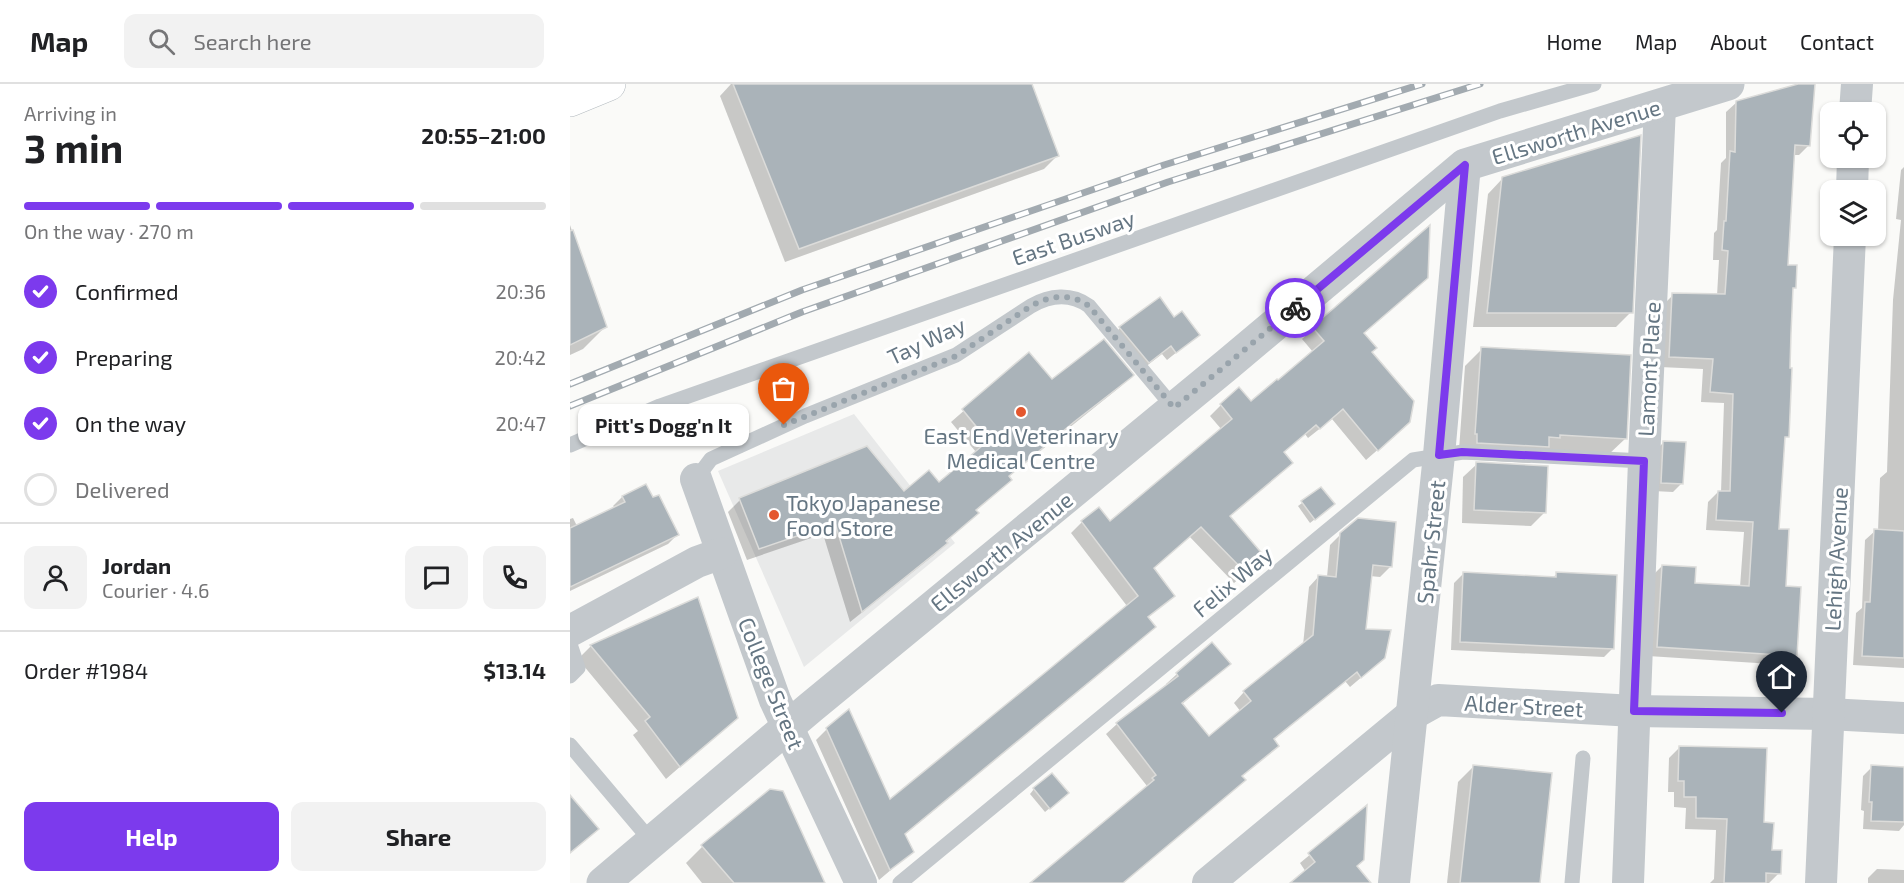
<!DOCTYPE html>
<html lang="en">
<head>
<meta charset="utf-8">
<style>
  body { margin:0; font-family:"Exo 2",sans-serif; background:#f2f2f2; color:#202124; height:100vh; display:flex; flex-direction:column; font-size:22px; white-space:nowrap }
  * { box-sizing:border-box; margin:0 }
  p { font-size:20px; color:#757577 }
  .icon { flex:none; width:33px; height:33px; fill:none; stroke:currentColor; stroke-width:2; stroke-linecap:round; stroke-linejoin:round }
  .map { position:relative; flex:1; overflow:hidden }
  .side { display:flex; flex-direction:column; background:#fff; width:570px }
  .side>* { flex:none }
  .controls { position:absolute; left:1250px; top:18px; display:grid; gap:12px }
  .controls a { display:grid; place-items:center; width:66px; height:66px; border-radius:12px; background:#fff; box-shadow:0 2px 4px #0004; font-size:30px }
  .pin { position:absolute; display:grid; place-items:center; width:51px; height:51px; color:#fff; margin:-62px -26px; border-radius:50% 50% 50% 0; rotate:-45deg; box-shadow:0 0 6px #0007 }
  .pin .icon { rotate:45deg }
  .courier { position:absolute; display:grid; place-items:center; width:60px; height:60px; margin:-30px; border:4px solid #7c3aed; border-radius:50%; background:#fff; color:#222; box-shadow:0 2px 8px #0007 }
  .bubble { position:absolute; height:42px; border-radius:12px; background:#fff; box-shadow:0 2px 4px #0004; font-size:20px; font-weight:700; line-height:42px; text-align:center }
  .overview em { font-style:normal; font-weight:700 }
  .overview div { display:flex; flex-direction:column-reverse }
  .overview { display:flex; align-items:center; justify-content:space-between; height:102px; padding:0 24px }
  h1 { font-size:39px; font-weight:700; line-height:45px }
  .bar { display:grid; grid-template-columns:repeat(4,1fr); gap:9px 6px; align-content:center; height:72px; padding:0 24px }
  .bar i { height:8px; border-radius:4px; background:#e0e0e0 }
  .bar .on { background:#7c3aed }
  .bar p { grid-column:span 4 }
  .line { display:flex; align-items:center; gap:15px; padding:0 24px; border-top:2px solid #e0e0e0 }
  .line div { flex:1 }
  .round { display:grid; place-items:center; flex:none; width:63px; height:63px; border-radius:12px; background:#f2f2f2 }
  ol { padding:0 24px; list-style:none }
  li { display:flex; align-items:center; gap:18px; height:66px }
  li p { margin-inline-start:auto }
  li .icon { padding:6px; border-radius:50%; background:#7c3aed; color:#fff; stroke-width:4 }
  li:last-child { color:#757577 }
  li i { width:33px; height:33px; border:3px solid #e0e0e0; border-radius:50% }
  .button { display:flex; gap:12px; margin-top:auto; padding:12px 24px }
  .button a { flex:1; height:69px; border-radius:12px; background:#7c3aed; color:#fff; font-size:24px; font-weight:700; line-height:69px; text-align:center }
  .button a+a { background:#f2f2f2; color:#202124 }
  header { display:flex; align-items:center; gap:36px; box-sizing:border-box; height:84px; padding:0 30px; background:#fff; border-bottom:2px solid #e0e0e0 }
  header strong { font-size:28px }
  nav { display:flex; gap:33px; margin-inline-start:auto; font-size:21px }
  .search { width:420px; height:54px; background:#f2f2f2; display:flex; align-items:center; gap:15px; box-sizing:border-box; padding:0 21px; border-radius:12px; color:#757577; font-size:22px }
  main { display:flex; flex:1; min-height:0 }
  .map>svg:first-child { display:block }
  .built { fill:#e8e9e9 }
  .shadow { fill:#0003 }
  .building { fill:#aab3b9; stroke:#dcdcda; stroke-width:1.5 }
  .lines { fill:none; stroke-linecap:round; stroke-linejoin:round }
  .secondary-casing { stroke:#b3babf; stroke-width:34 }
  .service { stroke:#c3c8cc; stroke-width:15 }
  .minor { stroke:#c3c8cc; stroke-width:32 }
  .tertiary { stroke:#c3c8cc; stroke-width:33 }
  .secondary { stroke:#fff; stroke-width:33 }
  .rail-casing { stroke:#a2aab0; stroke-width:7 }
  .rail { stroke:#fff; stroke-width:4.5; stroke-dasharray:14; stroke-linecap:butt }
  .done { stroke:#99a4ac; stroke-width:6; stroke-dasharray:0 10.8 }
  .route { stroke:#7c3aed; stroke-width:8 }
  .poi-dot { fill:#e4572e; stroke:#fff; stroke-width:2 }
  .labels { text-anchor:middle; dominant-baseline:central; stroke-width:6; stroke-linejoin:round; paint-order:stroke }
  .street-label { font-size:22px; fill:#657683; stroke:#fff }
  .poi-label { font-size:22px; fill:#657683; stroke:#fff }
</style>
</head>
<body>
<header>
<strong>Map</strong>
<div class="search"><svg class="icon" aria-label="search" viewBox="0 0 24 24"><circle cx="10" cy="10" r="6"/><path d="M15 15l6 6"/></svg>Search here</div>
<nav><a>Home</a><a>Map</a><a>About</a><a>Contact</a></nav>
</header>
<main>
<section class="side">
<div class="overview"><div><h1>3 min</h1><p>Arriving in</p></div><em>20:55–21:00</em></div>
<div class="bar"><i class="on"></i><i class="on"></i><i class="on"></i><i></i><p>On the way · 270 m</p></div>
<ol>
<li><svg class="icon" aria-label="check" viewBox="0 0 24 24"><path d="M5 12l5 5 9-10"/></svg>Confirmed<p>20:36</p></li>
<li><svg class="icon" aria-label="check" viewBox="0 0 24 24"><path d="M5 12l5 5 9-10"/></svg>Preparing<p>20:42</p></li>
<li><svg class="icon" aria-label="check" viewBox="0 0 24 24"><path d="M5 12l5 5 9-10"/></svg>On the way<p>20:47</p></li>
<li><i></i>Delivered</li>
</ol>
<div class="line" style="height:108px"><a class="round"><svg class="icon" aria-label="person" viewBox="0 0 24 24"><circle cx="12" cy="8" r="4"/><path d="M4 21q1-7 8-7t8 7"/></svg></a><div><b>Jordan</b><p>Courier · 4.6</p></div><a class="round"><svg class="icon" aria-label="chat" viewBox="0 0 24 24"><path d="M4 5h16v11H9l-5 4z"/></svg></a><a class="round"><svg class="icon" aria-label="phone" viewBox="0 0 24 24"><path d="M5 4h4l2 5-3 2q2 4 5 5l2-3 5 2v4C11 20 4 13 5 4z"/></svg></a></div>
<div class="line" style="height:78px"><div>Order #1984</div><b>$13.14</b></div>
<div class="button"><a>Help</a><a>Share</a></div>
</section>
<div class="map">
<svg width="1334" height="799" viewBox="0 0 1334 799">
  <rect width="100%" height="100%" fill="#fafaf8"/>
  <path class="built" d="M284 330 385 459 234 583 148 387Z"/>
  <g class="shadow">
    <path d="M161 0H460L487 72 474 85 215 178 150 12Z"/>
    <path d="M1234 0H1244L1239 61 1229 71H1223L1216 182 1225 203 1222 206 1217 352 1213 356 1207 446 1214 504 1226 571 1216 581 1078 572 1082 492 1092 482 1124 501 1170 503 1174 448 1136 446 1138 418 1148 408H1151L1154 319 1131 318 1133 285 1090 283 1093 221 1103 211 1147 212 1149 176H1143L1144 149 1147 146 1151 79 1156 74V28L1167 18Z"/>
    <path d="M1334 83V584L1283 581 1286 529 1292 524 1295 456 1305 447H1308L1310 394 1317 388 1323 216 1331 136 1326 135 1331 86Z"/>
    <path d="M933 94 1061 228 1046 243H903L918 110Z"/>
    <path d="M0 141 35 243 13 265 0 271Z"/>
    <path d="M859 145 793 250 827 349 796 376 762 335 738 354 735 350 713 369 721 379 658 433 682 484 664 499 619 452 583 484 603 512 577 534 584 543 573 554 334 751 342 768 309 796 246 656 257 645 319 718 557 522 501 449 512 438 540 439 652 346 640 332 651 321 669 305 681 319 743 268 732 255Z"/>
    <path d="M604 235 628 251 597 276 592 270 570 287 541 253 550 244Z"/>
    <path d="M912 265 1056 354 1038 371 969 370 960 379 890 375 889 366 895 282Z"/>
    <path d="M459 270 481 297 562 291 550 303 438 393 440 396 405 427 364 471 280 538 253 450 177 476 158 428 170 416 334 409 368 400 406 368 381 338Z"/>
    <path d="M1094 358 1112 399 1103 408 1083 407 1085 367Z"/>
    <path d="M907 380 974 429 961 442 892 439 893 393Z"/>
    <path d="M751 405 759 424 740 439 728 422Z"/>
    <path d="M52 413 107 451 98 460 0 507V435L3 434 7 442 45 424 43 422Z"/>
    <path d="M771 450 821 482 810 493 800 492 794 547 814 574 780 603 775 597 703 656 671 693 663 706 553 799H463L577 702 536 650 547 640 598 602 596 600 607 590 659 580 611 621 639 654 671 628 664 619 674 608 733 561 739 503 749 492 757 493 760 461Z"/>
    <path d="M893 490 982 494 987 490 1043 564 1034 573 881 566 884 499Z"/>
    <path d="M127 515 167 633 96 695 63 651 68 647 8 575 21 562Z"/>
    <path d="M1110 663 1193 739 1201 767 1209 789 1199 799H1140L1144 795 1146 746 1115 745 1116 724 1104 723V708H1098L1099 674Z"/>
    <path d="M904 682 968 799H877L888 698Z"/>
    <path d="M1302 683 1334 685V741L1329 747 1293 745 1294 727 1291 726 1293 692Z"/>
    <path d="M464 705 493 713 475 728 460 710Z"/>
    <path d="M795 725 785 783 786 799H723L736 788 730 779Z"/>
    <path d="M133 762 254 799H132L116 779Z"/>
    <path d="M1307 785 1334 786V799H1298V794Z"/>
  </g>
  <g class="building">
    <path d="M163 0H462L489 72 229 165Z"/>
    <path d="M1228 0H1245L1240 62 1225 61 1218 181H1227L1226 204H1223L1221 249 1220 284H1222L1219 353H1215L1209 445H1219L1216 502 1231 503 1227 572 1087 563 1092 481 1126 483 1125 499 1179 502 1183 438 1146 436 1148 407H1160L1163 310 1140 308 1143 275 1099 273 1102 209 1155 210 1158 167 1152 166 1154 137H1156L1160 67 1165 68 1166 17Z"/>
    <path d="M1071 51 1063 229H917L932 93Z"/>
    <path d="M860 141 858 194 794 249 807 264 802 268 844 317 840 338 808 367 773 325 750 345 746 341 714 368 723 379 660 432 695 473 676 489 631 443 584 484 605 512 578 533 586 543 335 750 344 768 320 786 256 644 279 625 320 715 477 587 568 512 511 437 529 423 540 437 662 335 650 320 669 303 681 317 707 295 708 296 754 257 742 243Z"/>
    <path d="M3 146 37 243 0 261V147Z"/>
    <path d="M590 213 604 233 612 227 630 251 606 269 601 262 579 279 549 243Z"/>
    <path d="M534 255 564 291 562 293 504 338 439 392 442 396 406 426 409 429 376 457 378 459 292 528 265 439 189 465 169 414 297 362 334 407 359 386 369 398 418 357 392 325 459 268 482 295Z"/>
    <path d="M911 263 1061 271 1057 355 990 351V354L979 353V363L907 359V350H905Z"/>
    <path d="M1093 357 1116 358 1113 400 1091 399Z"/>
    <path d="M906 378 978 382 976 429 904 426Z"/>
    <path d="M76 400 83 413 89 411 109 451 0 503V444L55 418 52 412Z"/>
    <path d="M751 403 765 420 745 436 731 417Z"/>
    <path d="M788 434 826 438 822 483 803 481 796 545 821 546 815 574 791 594 787 588 704 655 709 662 672 692 676 696 553 799H460L584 696 582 694 586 691 546 639 608 592 606 589 642 558 661 580 612 619 639 652 681 617 673 607 743 551 748 491 766 493 770 449Z"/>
    <path d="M1304 445 1334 447V574L1292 572 1295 518H1300Z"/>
    <path d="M893 488 986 493V488L1047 491 1044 565 890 558Z"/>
    <path d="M128 513 168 634 110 683 75 637 80 633 20 561Z"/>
    <path d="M1109 662 1197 664 1194 738 1204 739 1202 766H1212L1211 790 1196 789V799H1154L1157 735 1126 734V713H1114V697H1108Z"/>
    <path d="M903 681 982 689 970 799H890Z"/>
    <path d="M1301 681 1334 683V738L1301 737 1302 718H1299Z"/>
    <path d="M482 689 499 709 480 725 463 704Z"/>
    <path d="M200 705 213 707 255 799H164L131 761Z"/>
    <path d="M0 711 29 745 0 769Z"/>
    <path d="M797 721 794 776 787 782 801 799H720L745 778 738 769Z"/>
  </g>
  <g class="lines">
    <g class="secondary-casing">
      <path id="secondary" d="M0 16 39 0"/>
    </g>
    <g class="service">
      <path d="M0 361 90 322 930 27 1024 0"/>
      <path d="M126 395 141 375 235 332 386 271 461 222C480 211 501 209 519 222L604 324"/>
      <path d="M0 560 8 584 0 592"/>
      <path d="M0 661 82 758"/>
      <path d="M330 799 843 376 893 368 1074 377"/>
      <path d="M1002 799 1013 674"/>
    </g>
    <g class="minor">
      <path d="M1285 28 1287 0"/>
      <path d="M1282 106 1283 74"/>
      <path d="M126 395 205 616 291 799"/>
      <path d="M0 547 127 478 152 469"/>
      <path d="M638 799 841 631 868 616 1064 627 1258 630 1334 634"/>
      <path d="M824 799 869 371 895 81"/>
      <path d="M1058 799 1074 377 1090 22"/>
      <path d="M1251 799 1280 152"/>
    </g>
    <path class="tertiary" d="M33 799 240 624 658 280 895 81 1158 0"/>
    <use href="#secondary" class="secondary"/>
    <g class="rail-casing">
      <g id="rail">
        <path d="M0 300 232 206 594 81 852 0"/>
        <path d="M0 322 232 228 598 98 910 0"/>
      </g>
    </g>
    <use href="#rail" class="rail"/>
  </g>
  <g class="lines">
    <path class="done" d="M214 341 386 272 461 222C481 211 501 209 519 222L604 324 725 224"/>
    <path class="route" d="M725 224 895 81 869 371 892 368 1074 377 1064 627 1212 629"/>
  </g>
  <g class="poi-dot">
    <circle cx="451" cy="328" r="6"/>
    <circle cx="204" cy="431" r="6"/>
  </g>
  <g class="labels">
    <g class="street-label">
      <text transform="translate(1006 47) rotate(-17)">Ellsworth Avenue</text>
      <text transform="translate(503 153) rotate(-19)">East Busway</text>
      <text transform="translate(356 256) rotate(-25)">Tay Way</text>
      <text transform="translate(1078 285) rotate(-87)">Lamont Place</text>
      <text transform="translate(860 458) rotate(-84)">Spahr Street</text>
      <text transform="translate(431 467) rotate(-39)">Ellsworth Avenue</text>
      <text transform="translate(1265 475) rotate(-87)">Lehigh Avenue</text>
      <text transform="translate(662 497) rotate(-40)">Felix Way</text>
      <text transform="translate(202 599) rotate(68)">College Street</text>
      <text transform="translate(954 621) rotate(3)">Alder Street</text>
    </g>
    <g class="poi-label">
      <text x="451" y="351">East End Veterinary<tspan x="451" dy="25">Medical Centre</tspan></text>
      <text x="216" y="418" text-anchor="start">Tokyo Japanese<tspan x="216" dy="25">Food Store</tspan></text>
    </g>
  </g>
</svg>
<div class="controls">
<a><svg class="icon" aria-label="locate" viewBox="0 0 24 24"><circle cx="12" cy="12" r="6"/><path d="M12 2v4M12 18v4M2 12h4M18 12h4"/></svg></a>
<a><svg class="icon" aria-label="layers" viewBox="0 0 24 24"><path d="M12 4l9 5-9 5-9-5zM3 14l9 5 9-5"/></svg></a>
</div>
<div class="pin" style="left:214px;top:341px;background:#ea580c"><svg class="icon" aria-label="bag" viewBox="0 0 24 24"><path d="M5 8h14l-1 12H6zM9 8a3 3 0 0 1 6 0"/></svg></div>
<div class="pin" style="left:1212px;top:629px;background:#1f2937"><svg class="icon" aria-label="home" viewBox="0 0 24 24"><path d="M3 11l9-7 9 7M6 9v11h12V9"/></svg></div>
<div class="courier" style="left:725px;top:224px"><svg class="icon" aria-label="bike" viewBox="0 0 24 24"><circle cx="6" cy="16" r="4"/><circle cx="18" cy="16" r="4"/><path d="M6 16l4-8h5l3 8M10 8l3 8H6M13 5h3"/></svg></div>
<div class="bubble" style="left:8px;top:320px;width:171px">Pitt's Dogg'n It</div>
</div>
</main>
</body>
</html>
